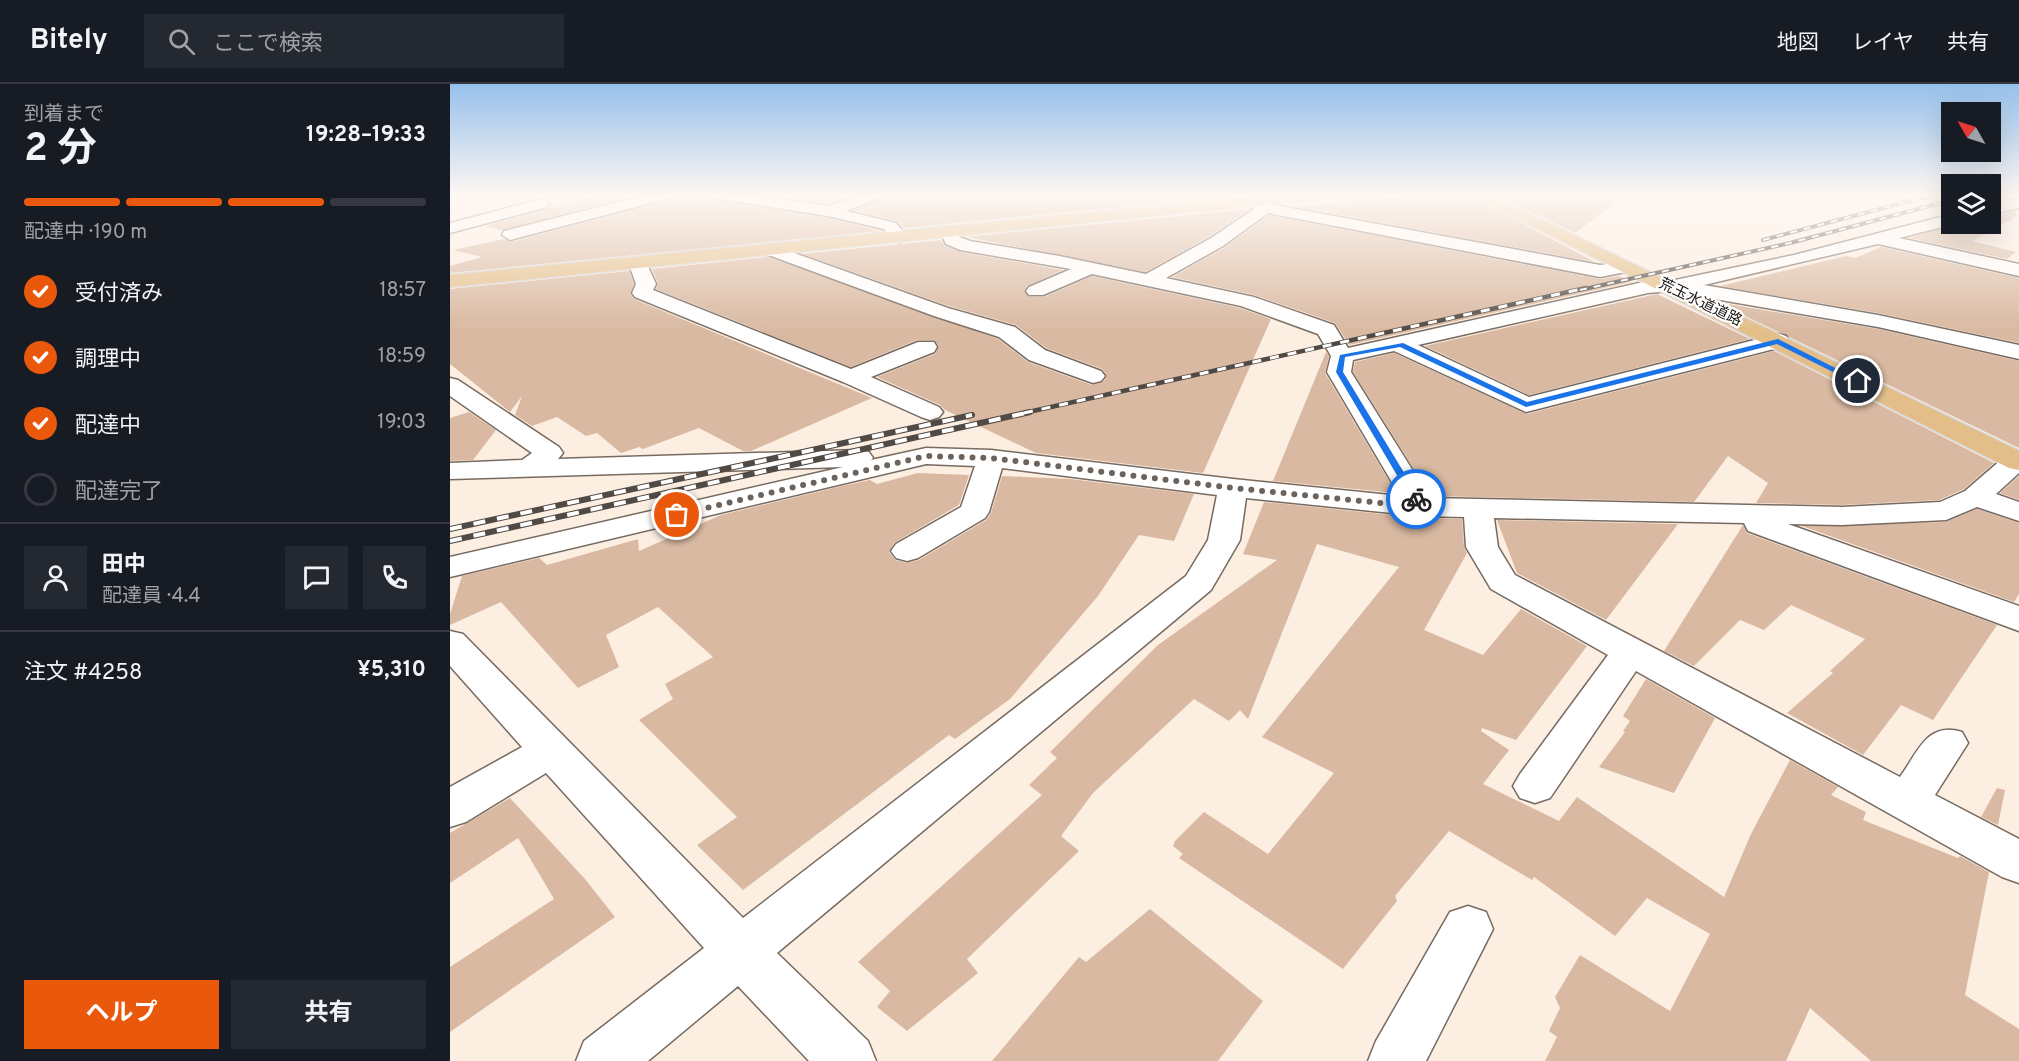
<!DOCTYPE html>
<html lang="ja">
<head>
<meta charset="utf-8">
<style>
  body { margin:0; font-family:Overpass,"Noto Sans JP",sans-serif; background:#242831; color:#f1f3f6; height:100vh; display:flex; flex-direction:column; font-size:22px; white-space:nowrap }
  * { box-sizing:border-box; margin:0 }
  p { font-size:20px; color:#9ea1a6 }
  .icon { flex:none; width:33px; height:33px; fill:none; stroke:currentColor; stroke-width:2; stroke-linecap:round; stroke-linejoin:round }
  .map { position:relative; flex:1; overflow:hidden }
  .drawer { display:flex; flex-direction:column; background:#171b24; width:450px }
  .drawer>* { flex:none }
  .needle { width:39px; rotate:309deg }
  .controls { position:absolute; left:1491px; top:18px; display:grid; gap:12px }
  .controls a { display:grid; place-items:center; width:60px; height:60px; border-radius:0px; background:#171b24; box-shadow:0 6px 24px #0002; font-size:30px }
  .pin { position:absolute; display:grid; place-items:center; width:51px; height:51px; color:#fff; margin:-26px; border:3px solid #fff; border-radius:50%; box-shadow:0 2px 6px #0007 }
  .courier { position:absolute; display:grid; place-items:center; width:60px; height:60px; margin:-30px; border:4px solid #1a73e8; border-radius:50%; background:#fff; color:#222; box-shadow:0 2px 8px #0007 }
  .headline em { font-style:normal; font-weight:700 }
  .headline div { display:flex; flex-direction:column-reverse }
  .headline { display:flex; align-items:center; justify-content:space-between; height:102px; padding:0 24px }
  h1 { font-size:39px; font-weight:700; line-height:45px }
  .bar { display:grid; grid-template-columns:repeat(4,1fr); gap:9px 6px; align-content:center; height:72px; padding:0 24px }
  .bar i { height:8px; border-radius:4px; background:#363941 }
  .bar .active { background:#ea580c }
  .bar p { grid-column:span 4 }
  .line { display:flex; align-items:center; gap:15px; padding:0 24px; border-top:2px solid #363941 }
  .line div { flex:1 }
  .round { display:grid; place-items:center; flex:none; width:63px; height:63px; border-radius:0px; background:#242831 }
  ol { padding:0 24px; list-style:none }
  li { display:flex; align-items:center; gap:18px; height:66px }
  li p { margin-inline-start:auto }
  li .icon { padding:6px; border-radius:50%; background:#ea580c; color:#fff; stroke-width:4 }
  li:last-child { color:#9ea1a6 }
  li i { width:33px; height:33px; border:3px solid #363941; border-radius:50% }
  .cta { display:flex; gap:12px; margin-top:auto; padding:12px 24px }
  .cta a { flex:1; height:69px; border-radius:0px; background:#ea580c; color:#fff; font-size:24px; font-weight:700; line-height:69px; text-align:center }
  .cta a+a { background:#242831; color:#f1f3f6 }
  header { display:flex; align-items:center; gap:36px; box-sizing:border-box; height:84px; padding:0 30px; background:#171b24; border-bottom:2px solid #363941 }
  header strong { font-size:28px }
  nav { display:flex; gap:33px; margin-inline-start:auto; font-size:21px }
  .search { width:420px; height:54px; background:#242831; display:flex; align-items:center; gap:15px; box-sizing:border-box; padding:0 21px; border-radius:0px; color:#9ea1a6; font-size:22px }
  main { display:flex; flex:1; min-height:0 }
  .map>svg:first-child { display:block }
  .building { fill:#d9b9a1 }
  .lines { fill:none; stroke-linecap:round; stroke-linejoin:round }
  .minor-casing { stroke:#776a60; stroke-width:3 }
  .major-casing { stroke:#d6d5d5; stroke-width:3 }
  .minor { fill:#fff; fill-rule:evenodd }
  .major { fill:#e3be89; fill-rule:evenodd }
  .rail-far2-casing { stroke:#514a44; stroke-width:4 }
  .rail-far1-casing { stroke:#514a44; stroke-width:4.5 }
  .rail-casing { stroke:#514a44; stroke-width:6 }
  .rail-far2 { stroke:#fff; stroke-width:2; stroke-dasharray:7; stroke-linecap:butt }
  .rail-far1 { stroke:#fff; stroke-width:3; stroke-dasharray:9; stroke-linecap:butt }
  .rail { stroke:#fff; stroke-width:4; stroke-dasharray:12; stroke-linecap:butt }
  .route { fill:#1a73e8 }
  .done { stroke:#6b635c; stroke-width:6; stroke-dasharray:0 10.8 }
  .labels { text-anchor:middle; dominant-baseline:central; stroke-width:4.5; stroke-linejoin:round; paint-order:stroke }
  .far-street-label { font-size:15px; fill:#1d1814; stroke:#fff }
</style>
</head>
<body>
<header>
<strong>Bitely</strong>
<div class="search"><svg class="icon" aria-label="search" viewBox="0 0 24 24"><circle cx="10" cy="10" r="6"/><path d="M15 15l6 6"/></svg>ここで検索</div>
<nav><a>地図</a><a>レイヤ</a><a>共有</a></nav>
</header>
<main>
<section class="drawer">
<div class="headline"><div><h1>2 分</h1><p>到着まで</p></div><em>19:28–19:33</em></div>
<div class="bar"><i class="active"></i><i class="active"></i><i class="active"></i><i></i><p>配達中 · 190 m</p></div>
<ol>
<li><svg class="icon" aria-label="check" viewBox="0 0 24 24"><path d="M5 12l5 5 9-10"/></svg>受付済み<p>18:57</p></li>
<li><svg class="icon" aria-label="check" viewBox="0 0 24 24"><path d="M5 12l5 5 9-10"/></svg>調理中<p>18:59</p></li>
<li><svg class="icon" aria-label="check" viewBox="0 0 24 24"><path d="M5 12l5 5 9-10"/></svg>配達中<p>19:03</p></li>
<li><i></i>配達完了</li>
</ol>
<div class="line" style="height:108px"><a class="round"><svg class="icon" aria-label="person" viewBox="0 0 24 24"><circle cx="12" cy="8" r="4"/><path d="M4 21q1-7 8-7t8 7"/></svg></a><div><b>田中</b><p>配達員 · 4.4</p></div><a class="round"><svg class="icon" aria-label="chat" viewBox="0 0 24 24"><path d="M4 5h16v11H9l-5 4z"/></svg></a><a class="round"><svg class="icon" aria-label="phone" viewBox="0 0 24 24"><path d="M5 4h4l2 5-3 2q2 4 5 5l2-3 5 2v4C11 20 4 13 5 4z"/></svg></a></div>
<div class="line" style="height:78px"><div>注文 #4258</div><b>¥5,310</b></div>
<div class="cta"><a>ヘルプ</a><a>共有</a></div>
</section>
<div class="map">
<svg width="1569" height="977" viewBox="0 0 1569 977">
  <rect width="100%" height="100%" fill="#fdeee2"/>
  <g class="building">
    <path d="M152 110H189L52 146 35 142Z"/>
    <path d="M228 110H254L263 116 378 134 431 147 0 189V182L32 173 3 166 54 155 61 158 225 115Z"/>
    <path d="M314 110H407L378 120Z"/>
    <path d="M441 110H771L774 113 454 144 447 137 403 126Z"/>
    <path d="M981 110H1017L1145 178 846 123Z"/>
    <path d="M1045 110H1177L1125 149Z"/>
    <path d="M800 125 760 152 696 188 516 153Z"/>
    <path d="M1565 127 1567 132 1522 157 1566 168 1557 175 1459 154 1506 140H1540V132Z"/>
    <path d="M819 131 1150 195 1169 192 1181 198 899 261 885 239 805 211 722 193 774 164Z"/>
    <path d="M491 156 495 162 510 168 613 186 577 202 574 207 579 213H594L642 192 790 224 821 235 753 389 586 369 495 326 490 321 427 293 485 270 489 262 484 256H467L401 283 206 205 208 199 202 185 318 173 548 255 578 278 642 301 653 298 657 292 652 285 596 264 566 241 499 222 352 170Z"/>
    <path d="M1431 163 1569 194V259L1428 229 1270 202 1396 172 1405 174Z"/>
    <path d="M179 187 184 200 180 210 184 215 422 314 301 367H293L249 344 193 365 189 363 171 369 147 349 136 352 107 333 82 342 65 331 72 312 60 328 0 280V205Z"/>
    <path d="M1207 210 1300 255 1079 311 975 262Z"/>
    <path d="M1266 218 1428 245 1569 277V364Z"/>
    <path d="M1324 267 1544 379 1514 405 1489 416 1392 421 1306 419 1318 399 1278 372 1244 418 981 412 903 288 905 278 944 269 1077 330Z"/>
    <path d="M876 268 879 272 875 289 946 409 823 397Z"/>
    <path d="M19 328 46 346 23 376 0 377V334Z"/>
    <path d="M468 389 519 391 509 421 444 459 439 468 445 476 456 479 469 476 536 436 541 429 552 392 620 395 744 410 724 457 689 451 648 512 560 615 505 655 499 651 293 806 247 761 287 733 189 636 223 615 215 600 263 573 208 523 156 551 169 583 128 604 51 518 0 541V530L12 492 89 474 97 481 188 455 189 467 271 431 392 402 420 396 427 400Z"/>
    <path d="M1569 392V416L1550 409Z"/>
    <path d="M814 418 971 434 1012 435 1014 463 1017 469 974 546 1033 571 1071 525 1137 562 1066 656 1032 644 1031 647 1059 666 1033 700 1109 737 1127 713 1274 813 1301 750 1340 676 1388 703 1381 711 1416 728 1413 736 1508 774 1510 772 1539 788 1515 911 1569 945V977H1421L1360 924 1336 977H1095L1107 953 1099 947 1110 924 1105 913 1130 871 1220 927 1260 850 1197 814 1165 852 1084 793 1082 796 999 747 945 812 947 817 893 885 729 774 733 770 723 762 725 757 754 728 818 770 884 689 812 653 949 483 867 460 798 635 790 626 779 637 744 615 643 709 611 752 629 767 517 875 528 889 457 947 427 923 440 907 408 878 592 711 579 701 607 674 600 668 708 561 827 476 793 470Z"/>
    <path d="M1527 425 1569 439V510L1564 518 1352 442 1496 438Z"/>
    <path d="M1047 436 1228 440 1156 536 1067 489Z"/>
    <path d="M1293 441 1297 449 1547 541 1483 636 1451 621 1413 671 1337 629 1383 589 1380 587 1415 555 1341 521 1314 546 1290 536 1244 582 1214 567Z"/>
    <path d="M1196 595 1265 634 1224 709 1149 683 1175 648 1173 647 1180 637 1173 632Z"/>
    <path d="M1547 704 1555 706 1548 741 1531 733Z"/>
    <path d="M60 714 135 795 165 833 0 948V883L104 815 68 754 0 799V749Z"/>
    <path d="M700 825 813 917 768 977H542L629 873 636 878Z"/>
  </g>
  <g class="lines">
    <g class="minor-casing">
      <g id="minor">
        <path d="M200 110H226L224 113 60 156 52 151 54 147Z"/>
        <path d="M256 110H296L378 122 416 110H439L396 127 446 139 458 153 450 158 444 157 434 145 378 132 263 114Z"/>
        <path d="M773 110H794L819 120 1150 181 1175 178 1184 183 1181 187 1150 193 818 129 773 162 716 194 804 213 884 241 898 264 1198 197 1225 196 1344 171 1502 130 1504 140 1449 154 1569 180V192L1428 160 1254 201 1428 231 1569 261V275L1428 243 1241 211 1232 206 1198 209 968 261 1079 313 1328 250 1336 252 1339 257 1336 262 1076 328 944 267 903 276 901 288 980 414 1392 423 1490 418 1515 407 1559 369 1569 367V389L1546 410 1569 418V437L1527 423 1496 436 1392 441 1338 440 1569 522V547L1298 447 1294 439 1044 434 1048 463 1065 491 1450 693C1468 668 1477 637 1512 648L1518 659 1485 711 1569 755V799L1552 793 1186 587 1100 714 1085 719 1070 714 1063 702 1070 690 1158 571 1041 505 1016 463 1014 433 971 432 796 414 790 456 761 506 327 869 418 957 426 977H359L288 902 198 977H126L134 957 254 864 96 689 16 738 0 743V703L72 663 0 582V547L13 550 293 834 736 492 758 456 767 411 552 384 539 428 535 434 468 474 457 477 446 474 441 467 446 460 511 423 525 382 476 380 0 493V473L393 383 0 395V379L72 376 82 369 0 312V294L8 296 109 363 113 369 108 375 409 366 419 368 423 374 421 376 476 364 541 366 783 395 950 412 877 288 881 272 868 250 791 222 642 190 593 211H579L576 207 579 203 621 185 510 166 496 160 490 148 498 143 504 144 509 153 520 157 609 172 696 190 761 154 804 125Z"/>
        <path d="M1569 114V124L1540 130V120Z"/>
        <path d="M92 115 100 120 97 123 0 149V139Z"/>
        <path d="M319 160 498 224 565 243 595 266 651 287 655 292 651 297 643 299 579 276 549 253 484 232 313 169 310 165Z"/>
        <path d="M187 173 196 178 206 200 203 206 401 285 468 258H484L487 263 484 268 421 293 489 323 493 328 489 333 480 336 471 333 393 298 185 213 182 209 186 200 178 178Z"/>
        <path d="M1018 822 1036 828 1043 845 976 977H918L926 957 1000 828Z"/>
      </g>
    </g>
    <g class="major-casing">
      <g id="major">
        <path d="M829 110H886L879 114 0 203V191Z"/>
        <path d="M1019 110H1039L1569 367V386L1559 384Z"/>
      </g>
    </g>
    <use href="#minor" class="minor"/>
    <use href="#major" class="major"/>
    <g class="rail-far2-casing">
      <g id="rail-far2">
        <path d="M1540 114 1558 110"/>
        <path d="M1313 156 1486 110"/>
        <path d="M1130 206 1340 159 1502 116"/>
      </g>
    </g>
    <g class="rail-far1-casing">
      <path id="rail-far1" d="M574 329 1136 204"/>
    </g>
    <g class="rail-casing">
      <g id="rail">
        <path d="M0 445 522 331"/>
        <path d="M0 457 580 328"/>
      </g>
    </g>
    <use href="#rail-far2" class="rail-far2"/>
    <use href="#rail-far1" class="rail-far1"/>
    <use href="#rail" class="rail"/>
  </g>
  <linearGradient id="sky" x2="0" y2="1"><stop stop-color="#96c0ec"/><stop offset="0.45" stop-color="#fef7f2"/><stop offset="1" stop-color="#fef7f2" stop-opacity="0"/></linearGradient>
  <rect width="1569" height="247" fill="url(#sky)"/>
  <path class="route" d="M1328 255 1411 297 1405 299 1327 260 1076 323 950 263 895 273 893 288 970 415 966 417 961 415 886 288 890 271 953 259 1077 318Z"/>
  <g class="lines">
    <path class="done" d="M227 431 476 372 541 374 783 404 971 423 966 415"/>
  </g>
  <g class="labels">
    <g class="far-street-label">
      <text transform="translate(1250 219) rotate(26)">荒玉水道道路</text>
    </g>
  </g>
</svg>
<div class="controls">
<a><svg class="needle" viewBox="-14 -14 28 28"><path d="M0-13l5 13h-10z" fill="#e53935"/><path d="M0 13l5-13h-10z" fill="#9ea1a6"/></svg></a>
<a><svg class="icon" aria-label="layers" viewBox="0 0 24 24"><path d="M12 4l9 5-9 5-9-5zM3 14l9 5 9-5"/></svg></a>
</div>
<div class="pin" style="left:227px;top:431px;background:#ea580c"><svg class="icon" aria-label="bag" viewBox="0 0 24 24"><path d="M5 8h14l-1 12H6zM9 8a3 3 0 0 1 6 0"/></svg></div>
<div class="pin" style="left:1408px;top:297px;background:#1f2937"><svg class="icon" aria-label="home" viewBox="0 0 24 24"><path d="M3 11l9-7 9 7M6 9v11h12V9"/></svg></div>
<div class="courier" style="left:966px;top:415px"><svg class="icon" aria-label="bike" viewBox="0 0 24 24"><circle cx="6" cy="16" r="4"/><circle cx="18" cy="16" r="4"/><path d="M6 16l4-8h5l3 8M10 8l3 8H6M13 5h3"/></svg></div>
</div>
</main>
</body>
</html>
